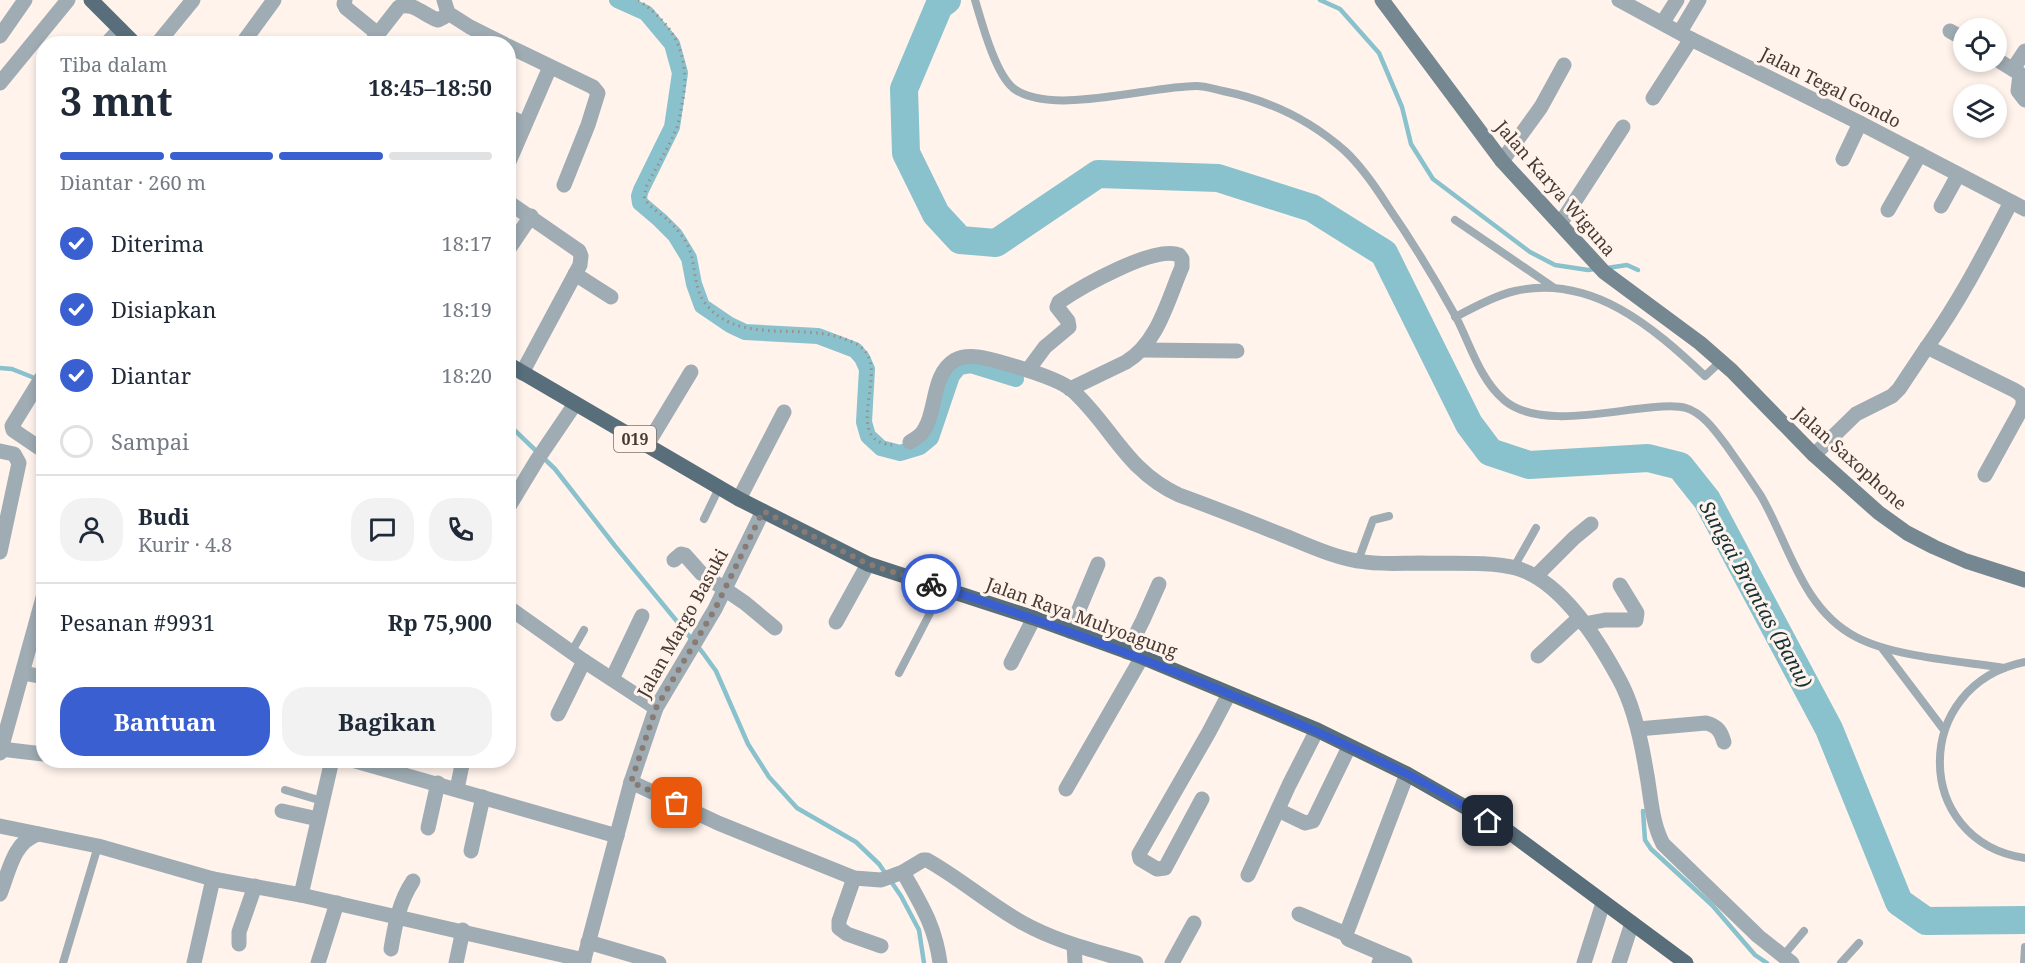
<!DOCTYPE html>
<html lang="id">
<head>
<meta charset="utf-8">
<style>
  body { margin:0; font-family:"Noto Serif",serif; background:#f2f2f3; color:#1f2937; height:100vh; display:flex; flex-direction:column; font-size:22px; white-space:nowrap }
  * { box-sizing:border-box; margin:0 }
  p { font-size:20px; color:#747a83 }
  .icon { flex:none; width:33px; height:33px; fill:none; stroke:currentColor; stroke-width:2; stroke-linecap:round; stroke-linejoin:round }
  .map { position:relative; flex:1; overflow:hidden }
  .details { position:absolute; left:36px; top:36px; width:480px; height:732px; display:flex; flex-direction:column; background:#fff; border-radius:24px; box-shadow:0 3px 9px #0003 }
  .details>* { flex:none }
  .buttons { position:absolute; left:1953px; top:18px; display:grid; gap:12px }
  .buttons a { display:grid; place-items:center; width:54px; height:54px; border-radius:50%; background:#fff; box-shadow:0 3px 9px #0003; font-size:30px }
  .pin { position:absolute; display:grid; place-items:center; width:51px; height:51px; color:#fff; margin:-26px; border-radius:12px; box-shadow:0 3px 9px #0006 }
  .courier { position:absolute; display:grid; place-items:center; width:60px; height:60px; margin:-30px; border:4px solid #3a5fd0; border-radius:50%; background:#fff; color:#222; box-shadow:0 2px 8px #0007 }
  .overview em { font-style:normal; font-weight:700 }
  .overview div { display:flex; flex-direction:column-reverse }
  .overview { display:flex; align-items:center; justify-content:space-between; height:102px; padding:0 24px }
  h1 { font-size:39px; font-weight:700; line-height:45px }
  .bar { display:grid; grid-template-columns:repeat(4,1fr); gap:9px 6px; align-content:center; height:72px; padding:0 24px }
  .bar i { height:8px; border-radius:4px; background:#e0e1e3 }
  .bar .active { background:#3a5fd0 }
  .bar p { grid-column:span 4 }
  .line { display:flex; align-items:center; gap:15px; padding:0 24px; border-top:2px solid #e0e1e3 }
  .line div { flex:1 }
  .round { display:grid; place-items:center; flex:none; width:63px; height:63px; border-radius:24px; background:#f2f2f3 }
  ol { padding:0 24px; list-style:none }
  li { display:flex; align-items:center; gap:18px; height:66px }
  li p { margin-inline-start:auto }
  li .icon { padding:6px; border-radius:50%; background:#3a5fd0; color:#fff; stroke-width:4 }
  li:last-child { color:#747a83 }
  li i { width:33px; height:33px; border:3px solid #e0e1e3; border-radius:50% }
  .button { display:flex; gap:12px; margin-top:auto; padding:12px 24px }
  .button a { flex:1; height:69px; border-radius:24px; background:#3a5fd0; color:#fff; font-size:24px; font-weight:700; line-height:69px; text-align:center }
  .button a+a { background:#f2f2f3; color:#1f2937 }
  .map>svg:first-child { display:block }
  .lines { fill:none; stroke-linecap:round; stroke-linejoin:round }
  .stream { stroke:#89c1cd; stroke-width:4.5 }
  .canal { stroke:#89c1cd; stroke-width:16 }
  .river { stroke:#89c1cd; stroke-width:28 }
  .path { stroke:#9a8f87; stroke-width:3; stroke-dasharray:1.5 4.5; stroke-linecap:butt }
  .lane { stroke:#9facb3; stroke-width:8 }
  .street { stroke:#9facb3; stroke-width:15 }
  .secondary { stroke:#758892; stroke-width:15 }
  .primary { stroke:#586e7b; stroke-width:15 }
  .done { stroke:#877b74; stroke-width:6; stroke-dasharray:0 10.8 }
  .route { stroke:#3a5fd0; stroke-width:8 }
  .labels { text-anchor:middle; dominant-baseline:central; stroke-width:6; stroke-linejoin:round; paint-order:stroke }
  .shield { fill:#fff3ec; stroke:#7e726a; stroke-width:1.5 }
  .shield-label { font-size:16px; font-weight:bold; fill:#463b33 }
  .street-label { font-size:18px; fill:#463b33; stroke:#fff3ec }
  .water-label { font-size:20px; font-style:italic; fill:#143136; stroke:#fff3ec }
</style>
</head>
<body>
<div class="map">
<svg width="2025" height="963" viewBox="0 0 2025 963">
  <rect width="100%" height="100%" fill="#fff3ec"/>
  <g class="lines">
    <g class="stream">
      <path d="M1320 0 1340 9 1379 53 1402 107 1411 144 1433 179 1530 252 1555 265 1588 270 1595 269"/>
      <path d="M1607 268 1627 265 1638 270"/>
      <path d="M0 368 12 369 37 379"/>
      <path d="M508 424 555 469 615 546 703 653 716 671 748 744 769 777 797 808 856 842 879 864 901 896 919 930 924 963"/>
      <path d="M1643 811 1645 840 1651 849 1712 905 1755 955 1767 963"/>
    </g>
    <path class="canal" d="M617 0 646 13 672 44 680 73 672 127 641 190 639 196 640 203 660 220 675 235 689 258 694 284 702 306 730 325 745 332 818 336 855 350 862 358 867 369 864 422 868 436 881 448 900 453 920 447 931 438 952 376 959 367 971 365 1016 379"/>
    <path class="river" d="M947 0 939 6 904 89 906 153 936 214 960 240 996 243 1098 174 1218 178 1312 208 1384 253 1469 424 1490 452 1529 465 1648 458 1680 466 1707 500 1829 729 1899 902 1926 921 2025 920"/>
    <path class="path" d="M638 0C675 25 690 55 683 99 681 109 680 118 677 127 669 147 657 166 647 185L644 196C647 207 661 213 669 221 675 227 682 235 686 242 697 261 692 286 705 303 737 345 797 323 842 338 850 341 859 344 865 351 887 376 840 445 896 445"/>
    <g class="lane">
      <path d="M975 0C982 23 995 73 1013 88 1050 117 1149 86 1196 86 1205 86 1214 89 1223 91 1268 100 1310 120 1345 151 1362 167 1375 186 1387 205 1412 241 1435 279 1456 317 1470 344 1480 380 1504 400 1536 428 1605 412 1645 408 1657 407 1673 404 1686 408 1703 413 1716 432 1726 445 1738 462 1750 479 1761 496 1789 544 1802 609 1856 637 1894 657 1959 661 2004 668"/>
      <path d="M1455 220 1553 287"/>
      <path d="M1455 317C1475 307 1494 296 1515 291 1592 274 1653 327 1705 376L1721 361"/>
      <path d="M704 519 719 488"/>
      <path d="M1358 561 1373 520 1389 516"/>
      <path d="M1514 567 1536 528"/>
      <path d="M1882 648 1944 730"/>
      <path d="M572 651 584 630"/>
      <path d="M2025 662C1911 685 1912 841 2025 858"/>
      <path d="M899 673 943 588"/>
      <path d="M285 790 322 801"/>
      <path d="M1783 956 1804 931"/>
      <path d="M63 963 98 846"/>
      <path d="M1841 963 1859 943"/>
      <path d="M2024 963 2025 947"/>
    </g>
    <g class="street">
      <path d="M345 0 344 4 346 8 378 34"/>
      <path d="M444 0 448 13 470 27 504 44"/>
      <path d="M1619 0 1691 39 1860 123 2025 209"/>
      <path d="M1663 22 1677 0"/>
      <path d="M1950 31 1964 39"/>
      <path d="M1680 32 1699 0"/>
      <path d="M0 36 25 0"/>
      <path d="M106 44 120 29"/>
      <path d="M157 44 193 0"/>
      <path d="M242 44 274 0"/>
      <path d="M370 44 399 7C412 1 425 16 438 20L444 17 448 13"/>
      <path d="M508 46 593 87 598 93 588 125 564 185"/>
      <path d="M1996 59 2025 77"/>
      <path d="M2013 69 2025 51"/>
      <path d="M2020 74 2018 91 2025 100"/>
      <path d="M0 83 68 0"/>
      <path d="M1653 98 1691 39"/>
      <path d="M508 116 524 124"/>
      <path d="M1843 159 1860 123"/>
      <path d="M1502 161 1541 107 1564 65"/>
      <path d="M508 164 550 67"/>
      <path d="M508 202 579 251 581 256 580 265 522 373"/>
      <path d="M1941 206 1958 175"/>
      <path d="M1888 210 1920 154"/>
      <path d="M1560 224 1623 127"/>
      <path d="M508 250 531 216"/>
      <path d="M575 274 611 297"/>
      <path d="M1142 350 1237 351"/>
      <path d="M1028 370 1045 347 1069 327 1068 321 1057 307 1059 302C1081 287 1154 245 1179 255L1182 259V267C1168 299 1158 343 1126 362L1070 389"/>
      <path d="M44 374 12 426 13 430 44 451"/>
      <path d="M910 442C913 440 918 437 921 434 938 414 930 375 955 360 968 353 987 358 1000 362 1018 367 1058 378 1072 390 1112 426 1126 471 1179 495 1215 508 1250 522 1285 536 1308 545 1333 557 1358 561 1379 565 1400 563 1421 563 1448 564 1491 561 1516 568 1562 581 1598 640 1619 679 1634 706 1641 739 1646 770 1651 795 1651 821 1663 844L1758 936 1792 963"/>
      <path d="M647 445 691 372"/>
      <path d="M0 451 14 454 19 463 0 552"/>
      <path d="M1814 455 1856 414 1892 396 1899 389 1927 347"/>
      <path d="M1985 475 2022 408C2025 399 2022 394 2014 390L1927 347C1960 301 1985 252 2011 202"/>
      <path d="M739 499 784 412"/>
      <path d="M508 508 537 460 575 404"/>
      <path d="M674 560 681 554 685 555 701 573 745 603 775 628"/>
      <path d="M1536 576 1574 538 1591 524"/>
      <path d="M508 607 584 661 656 708"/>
      <path d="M836 622 868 564"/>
      <path d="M1584 624 1605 620H1636L1637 613 1620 585"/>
      <path d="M1070 631 1098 564"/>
      <path d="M1127 652 1143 620 1159 584"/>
      <path d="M1538 656 1579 618"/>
      <path d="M1011 663 1034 618"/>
      <path d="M23 673 44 677"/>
      <path d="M612 679 642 616"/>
      <path d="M558 714 584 661"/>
      <path d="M1638 729 1706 723C1718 726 1721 732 1724 742"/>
      <path d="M1 749 43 754"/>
      <path d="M0 753 44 594"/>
      <path d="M332 760 301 895 584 960"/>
      <path d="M352 760 617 836"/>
      <path d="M631 782 718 823 854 878 881 880 903 872 923 860H927C961 879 990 905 1023 923 1059 943 1097 951 1136 963"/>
      <path d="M457 789 463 760"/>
      <path d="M1066 789 1142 657"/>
      <path d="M1202 799 1165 868 1157 869 1140 859 1139 854 1209 732 1229 694"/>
      <path d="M1278 810 1305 823 1313 821 1349 747"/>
      <path d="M282 811 318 819"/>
      <path d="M0 826 98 846 213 879 301 895"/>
      <path d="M428 828 438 783"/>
      <path d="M471 851 483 797"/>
      <path d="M903 872C921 905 935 925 940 963"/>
      <path d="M1248 875 1289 785 1317 730"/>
      <path d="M854 878 839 921V928L847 934 881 946"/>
      <path d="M0 894C9 872 13 842 38 834"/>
      <path d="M1299 914 1346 934"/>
      <path d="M588 942 659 963"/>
      <path d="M239 944V932L255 886"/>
      <path d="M1074 945 1075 963"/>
      <path d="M391 949C395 925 399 902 413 881"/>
      <path d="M1383 954 1405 963"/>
      <path d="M194 963 213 879"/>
      <path d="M318 963 337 903"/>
      <path d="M456 963 463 930"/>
      <path d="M583 963 631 782 656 708 715 609 763 511"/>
      <path d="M1172 963 1194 923"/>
      <path d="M1379 963 1383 954 1348 939 1346 934 1407 774"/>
      <path d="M1584 963 1603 903"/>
      <path d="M1619 963 1632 923"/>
    </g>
    <path class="secondary" d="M1382 0 1502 161 1604 272 1700 343 1732 371 1814 455 1879 513 1907 533 1934 547 1966 561 2025 580"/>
    <g class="primary">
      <path d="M91 0 135 44"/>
      <path d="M508 364 739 499 868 564 1034 618 1142 657 1317 730 1407 774 1509 832 1686 963"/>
    </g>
  </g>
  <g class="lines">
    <path class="done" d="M677 803 631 782 656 708 715 609 763 511 868 564 931 584"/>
    <path class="route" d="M931 584C1093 637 1252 698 1405 773 1434 787 1461 805 1488 821"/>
  </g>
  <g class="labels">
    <rect class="shield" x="614" y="426" width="42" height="26" rx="4.5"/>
    <g class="shield-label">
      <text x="635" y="439">019</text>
    </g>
    <g class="street-label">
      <text transform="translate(1831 87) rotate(27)">Jalan Tegal Gondo</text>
      <text transform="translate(1556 188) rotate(49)">Jalan Karya Wiguna</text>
      <text transform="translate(1851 458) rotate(42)">Jalan Saxophone</text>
      <text transform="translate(1082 617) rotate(20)">Jalan Raya Mulyoagung</text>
      <text transform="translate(682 623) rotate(-61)">Jalan Margo Basuki</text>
    </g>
    <g class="water-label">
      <text transform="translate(1756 594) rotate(61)">Sungai Brantas (Banu)</text>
    </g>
  </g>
</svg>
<div class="buttons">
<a><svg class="icon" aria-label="locate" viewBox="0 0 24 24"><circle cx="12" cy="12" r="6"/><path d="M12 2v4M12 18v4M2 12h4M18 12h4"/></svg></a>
<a><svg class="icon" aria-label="layers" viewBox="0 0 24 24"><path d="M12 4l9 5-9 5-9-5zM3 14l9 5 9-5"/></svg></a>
</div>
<div class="pin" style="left:677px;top:803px;background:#ea580c"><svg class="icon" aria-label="bag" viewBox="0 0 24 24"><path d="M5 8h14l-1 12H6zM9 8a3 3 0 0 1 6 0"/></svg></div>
<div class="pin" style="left:1488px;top:821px;background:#1f2937"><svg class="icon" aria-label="home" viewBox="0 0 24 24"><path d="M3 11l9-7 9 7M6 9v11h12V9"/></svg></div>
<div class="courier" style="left:931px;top:584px"><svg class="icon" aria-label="bike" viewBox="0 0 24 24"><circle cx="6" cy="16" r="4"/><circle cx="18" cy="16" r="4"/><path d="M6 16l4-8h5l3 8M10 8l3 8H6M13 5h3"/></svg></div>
<section class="details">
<div class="overview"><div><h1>3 mnt</h1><p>Tiba dalam</p></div><em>18:45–18:50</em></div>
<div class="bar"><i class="active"></i><i class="active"></i><i class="active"></i><i></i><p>Diantar · 260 m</p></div>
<ol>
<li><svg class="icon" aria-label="check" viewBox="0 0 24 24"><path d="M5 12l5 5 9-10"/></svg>Diterima<p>18:17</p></li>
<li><svg class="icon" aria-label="check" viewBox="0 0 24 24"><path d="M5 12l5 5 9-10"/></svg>Disiapkan<p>18:19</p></li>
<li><svg class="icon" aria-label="check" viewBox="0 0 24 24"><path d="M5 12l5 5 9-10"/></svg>Diantar<p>18:20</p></li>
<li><i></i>Sampai</li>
</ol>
<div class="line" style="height:108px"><a class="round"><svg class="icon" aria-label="person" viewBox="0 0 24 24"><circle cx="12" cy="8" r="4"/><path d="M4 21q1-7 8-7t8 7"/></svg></a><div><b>Budi</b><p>Kurir · 4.8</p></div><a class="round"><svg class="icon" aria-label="chat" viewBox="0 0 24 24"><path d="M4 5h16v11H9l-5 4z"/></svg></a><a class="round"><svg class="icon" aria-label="phone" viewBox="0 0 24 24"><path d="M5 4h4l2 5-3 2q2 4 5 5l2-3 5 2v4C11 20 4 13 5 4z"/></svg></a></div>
<div class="line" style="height:78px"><div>Pesanan #9931</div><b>Rp 75,900</b></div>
<div class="button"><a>Bantuan</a><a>Bagikan</a></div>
</section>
</div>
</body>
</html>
